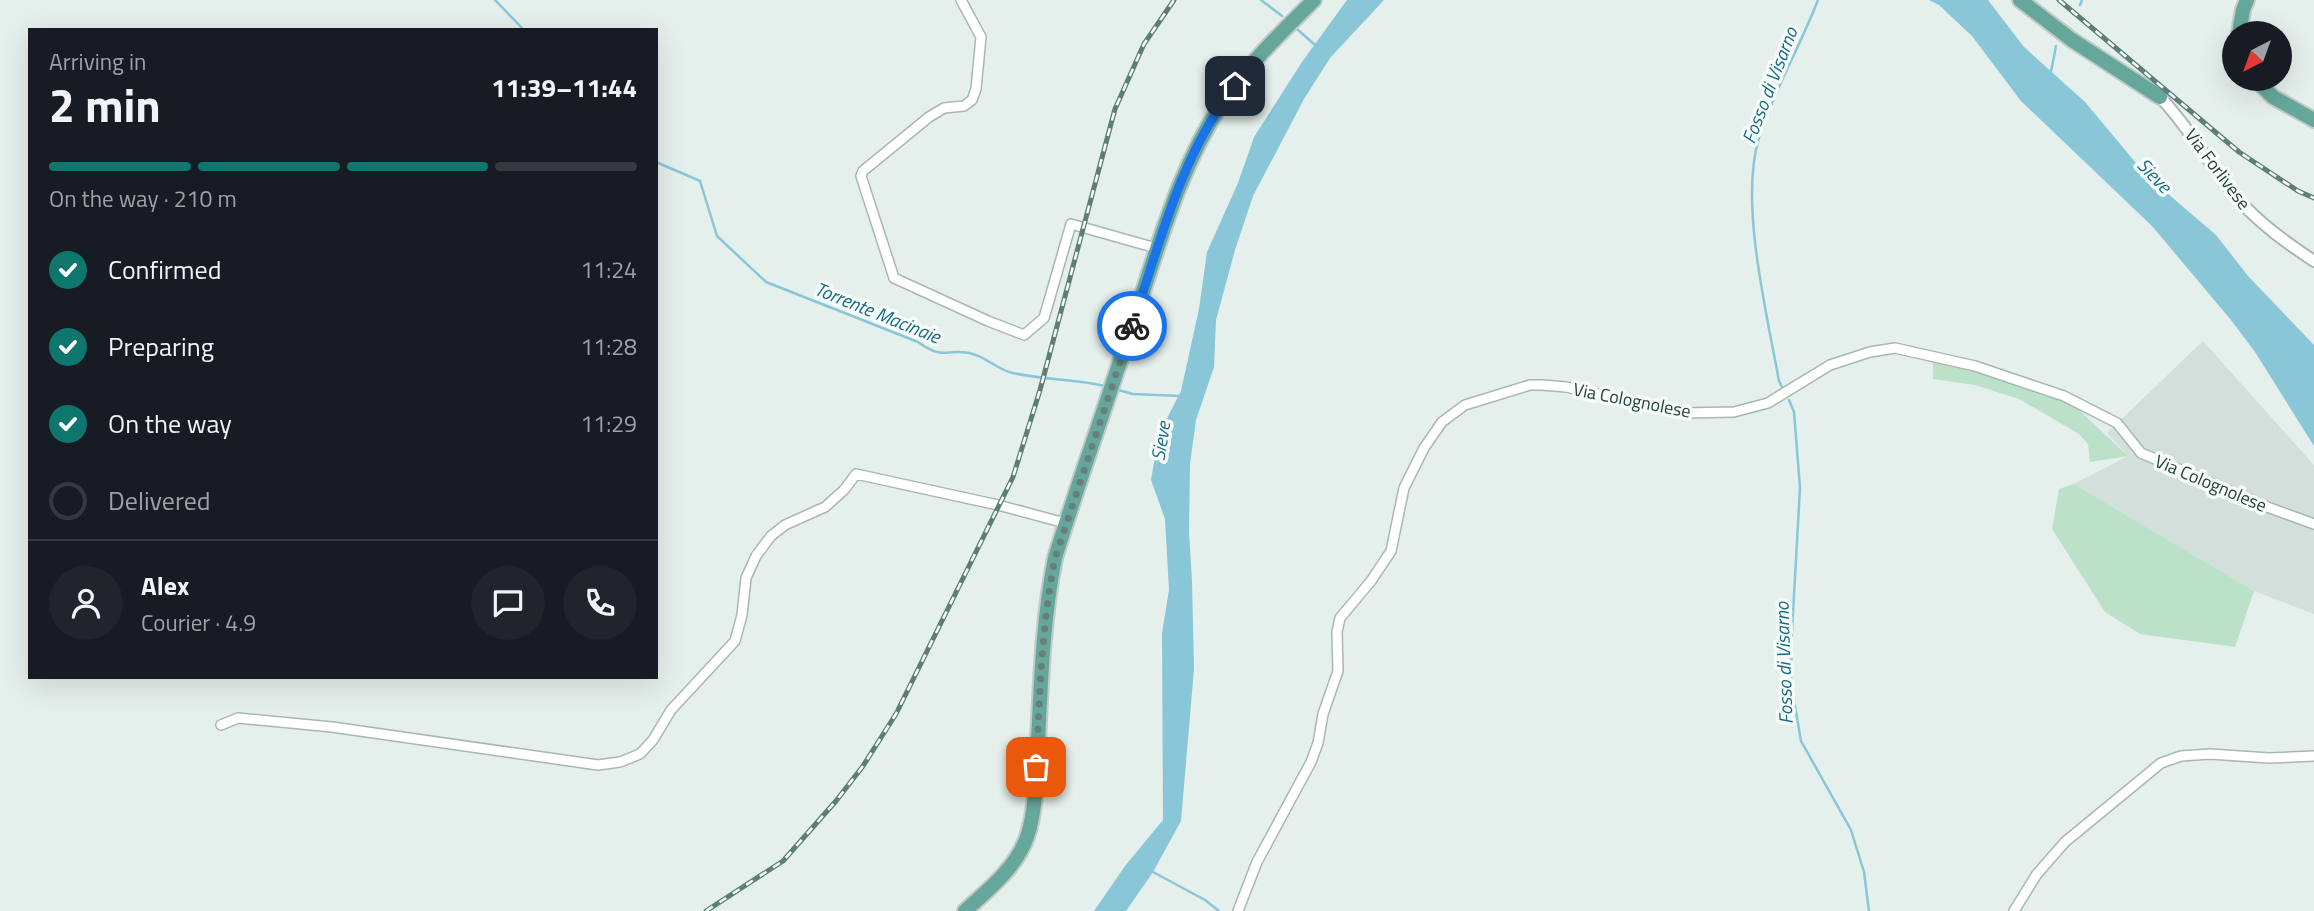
<!DOCTYPE html>
<html lang="en">
<head>
<meta charset="utf-8">
<style>
  body { margin:0; font-family:"Titillium Web",sans-serif; background:#20242c; color:#f1f3f6; height:100vh; display:flex; flex-direction:column; font-size:26px; white-space:nowrap }
  * { box-sizing:border-box; margin:0 }
  p { font-size:23px; color:#9ea1a6 }
  .icon { flex:none; width:38px; height:38px; fill:none; stroke:currentColor; stroke-width:2; stroke-linecap:round; stroke-linejoin:round }
  .map { position:relative; flex:1; overflow:hidden }
  .details { position:absolute; left:28px; top:28px; width:630px; height:651px; display:flex; flex-direction:column; background:#171b24; border-radius:0px; box-shadow:0 7px 28px #0002 }
  .details>* { flex:none }
  .needle { width:46px; rotate:221deg }
  .tools { position:absolute; left:2222px; top:21px; display:grid; gap:14px }
  .tools a { display:grid; place-items:center; width:70px; height:70px; border-radius:50%; background:#171b24; box-shadow:0 7px 28px #0002; font-size:35px }
  .pin { position:absolute; display:grid; place-items:center; width:60px; height:60px; color:#fff; margin:-30px; border-radius:14px; box-shadow:0 4px 10px #0006 }
  .courier { position:absolute; display:grid; place-items:center; width:70px; height:70px; margin:-35px; border:5px solid #1a73e8; border-radius:50%; background:#fff; color:#222; box-shadow:0 2px 9px #0007 }
  .headline em { font-style:normal; font-weight:700 }
  .headline div { display:flex; flex-direction:column-reverse }
  .headline { display:flex; align-items:center; justify-content:space-between; height:119px; padding:0 21px }
  h1 { font-size:46px; font-weight:700; line-height:52px }
  .bar { display:grid; grid-template-columns:repeat(4,1fr); gap:10px 7px; align-content:center; height:84px; padding:0 21px }
  .bar i { height:9px; border-radius:5px; background:#363941 }
  .bar .active { background:#0f766e }
  .bar p { grid-column:span 4 }
  .line { display:flex; align-items:center; gap:18px; padding:0 21px; border-top:2px solid #363941 }
  .line div { flex:1 }
  .round { display:grid; place-items:center; flex:none; width:74px; height:74px; border-radius:37px; background:#20242c }
  ol { padding:0 21px; list-style:none }
  li { display:flex; align-items:center; gap:21px; height:77px }
  li p { margin-inline-start:auto }
  li .icon { padding:7px; border-radius:50%; background:#0f766e; color:#fff; stroke-width:4 }
  li:last-child { color:#9ea1a6 }
  li i { width:38px; height:38px; border:4px solid #363941; border-radius:50% }
  .map>svg:first-child { display:block }
  .built { fill:#d3dfda }
  .green { fill:#bce1c9 }
  .water { fill:#89c6d7 }
  .lines { fill:none; stroke-linecap:round; stroke-linejoin:round }
  .stream { stroke:#89c6d7; stroke-width:2.5 }
  .minor-casing { stroke:#a7b8b3; stroke-width:12 }
  .tertiary-casing { stroke:#a7b8b3; stroke-width:14 }
  .primary-casing { stroke:#c1cac8; stroke-width:18 }
  .minor { stroke:#fff; stroke-width:9 }
  .tertiary { stroke:#fff; stroke-width:10 }
  .primary { stroke:#66a79b; stroke-width:14 }
  .rail-casing { stroke:#5d7e77; stroke-width:5 }
  .rail { stroke:#f6fbf9; stroke-width:2.5; stroke-dasharray:8; stroke-linecap:butt }
  .done { stroke:#667f79; stroke-width:7; stroke-dasharray:0 12.6 }
  .route { stroke:#1a73e8; stroke-width:9 }
  .labels { text-anchor:middle; dominant-baseline:central; stroke-width:7; stroke-linejoin:round; paint-order:stroke }
  .street-label { font-size:18px; fill:#22423c; stroke:#f6fbf9 }
  .water-label { font-size:19px; font-style:italic; fill:#176b84; stroke:#f6fbf9 }
</style>
</head>
<body>
<div class="map">
<svg width="2314" height="911" viewBox="0 0 2314 911">
  <rect width="100%" height="100%" fill="#e5efeb"/>
  <path class="built" d="M2203 341 2314 465V614L2254 591 2074 484 2128 456 2107 433Z"/>
  <g class="green">
    <path d="M1933 356 2064 396 2128 456 2090 462 2088 444 2079 434 2019 399 1975 385 1933 379Z"/>
    <path d="M2074 484 2254 591 2235 647 2140 634 2105 612 2052 529 2059 489Z"/>
  </g>
  <g class="water">
    <path d="M1347 0H1384L1330 58 1304 99 1253 196 1235 250 1216 320 1214 367 1196 420 1190 464 1189 532 1192 581 1194 669 1181 821 1153 872 1126 911H1094L1125 866 1163 820 1162 633 1169 590 1165 519 1151 480 1159 434 1181 391 1199 309 1207 252 1238 183 1254 137 1302 62Z"/>
    <path d="M1929 0H1988L2024 47 2085 102 2146 175 2216 235 2248 276 2314 345V446L2255 352 2231 320 2152 226 2021 101 1972 36 1939 5Z"/>
  </g>
  <g class="lines">
    <g class="stream">
      <path d="M495 0 524 30"/>
      <path d="M1261 0 1282 16"/>
      <path d="M2080 5 2082 0"/>
      <path d="M1297 29 1315 45"/>
      <path d="M2051 72 2056 46"/>
      <path d="M656 162 700 181 717 236 766 282 918 342C943 360 944 349 969 353 986 356 997 370 1013 373 1044 380 1075 379 1105 386"/>
      <path d="M1115 389 1133 394 1181 396"/>
      <path d="M1783 389 1779 381C1767 314 1739 202 1759 138 1774 90 1800 47 1818 0"/>
      <path d="M1789 400 1794 412 1800 488 1792 631 1791 678 1795 706 1801 741 1851 830 1864 872 1869 911"/>
      <path d="M1153 872 1205 900 1219 911"/>
    </g>
    <g class="minor-casing">
      <g id="minor">
        <path d="M961 0 981 37 976 89 972 100 964 106 944 108 929 117 863 171 861 176 894 278 988 321 1024 335 1044 318 1071 224 1156 248"/>
        <path d="M221 725 238 718 332 727 598 765 620 762 640 754 653 740 671 710 735 641 742 615 746 578 756 556 771 536 785 525 825 507 844 490 856 474 998 505 1065 523"/>
        <path d="M1238 911 1257 862 1311 762 1318 743 1323 714 1338 671 1337 632 1340 618 1371 581 1391 551 1404 488 1424 448 1442 422 1465 405 1530 385H1542L1566 387 1684 413 1734 412 1768 403 1830 365 1870 352 1895 348 1975 366 2064 396 2117 423 2141 453 2270 508 2314 524"/>
        <path d="M2014 911 2037 874 2065 842 2161 763 2181 756 2210 754 2269 758 2314 756"/>
      </g>
    </g>
    <g class="tertiary-casing">
      <path id="tertiary" d="M2160 97C2190 128 2210 167 2239 200 2260 224 2287 243 2314 261"/>
    </g>
    <g class="primary-casing">
      <g id="primary">
        <path d="M2020 0 2072 40 2160 97"/>
        <path d="M2239 33 2243 10 2247 0"/>
        <path d="M2255 79 2273 97 2314 120"/>
        <path d="M965 911C988 890 1016 868 1027 837 1037 807 1036 772 1038 741 1041 680 1043 618 1055 558 1079 480 1107 403 1132 325 1158 249 1177 172 1222 103 1247 65 1282 32 1314 0"/>
      </g>
    </g>
    <use href="#minor" class="minor"/>
    <use href="#tertiary" class="tertiary"/>
    <use href="#primary" class="primary"/>
    <g class="rail-casing">
      <g id="rail">
        <path d="M2059 0 2239 152 2298 191 2314 198"/>
        <path d="M706 911 783 861 836 801 863 766 896 714 1013 477 1040 390 1115 109 1144 44 1174 0"/>
      </g>
    </g>
    <use href="#rail" class="rail"/>
  </g>
  <g class="lines">
    <path class="done" d="M1036 767C1040 697 1041 627 1055 558L1132 326"/>
    <path class="route" d="M1132 326C1160 243 1180 156 1235 86"/>
  </g>
  <g class="labels">
    <g class="street-label">
      <text transform="translate(2218 169) rotate(53)">Via Forlivese</text>
      <text transform="translate(1632 400) rotate(11)">Via Colognolese</text>
      <text transform="translate(2211 483) rotate(23)">Via Colognolese</text>
    </g>
    <g class="water-label">
      <text transform="translate(1769 85) rotate(-69)">Fosso di Visarno</text>
      <text transform="translate(2155 175) rotate(46)">Sieve</text>
      <text transform="translate(878 312) rotate(22)">Torrente Macinaie</text>
      <text transform="translate(1160 441) rotate(-81)">Sieve</text>
      <text transform="translate(1783 663) rotate(-92)">Fosso di Visarno</text>
    </g>
  </g>
</svg>
<div class="tools">
<a><svg class="needle" viewBox="-14 -14 28 28"><path d="M0-13l5 13h-10z" fill="#e53935"/><path d="M0 13l5-13h-10z" fill="#9ea1a6"/></svg></a>
</div>
<div class="pin" style="left:1036px;top:767px;background:#ea580c"><svg class="icon" aria-label="bag" viewBox="0 0 24 24"><path d="M5 8h14l-1 12H6zM9 8a3 3 0 0 1 6 0"/></svg></div>
<div class="pin" style="left:1235px;top:86px;background:#1f2937"><svg class="icon" aria-label="home" viewBox="0 0 24 24"><path d="M3 11l9-7 9 7M6 9v11h12V9"/></svg></div>
<div class="courier" style="left:1132px;top:326px"><svg class="icon" aria-label="bike" viewBox="0 0 24 24"><circle cx="6" cy="16" r="4"/><circle cx="18" cy="16" r="4"/><path d="M6 16l4-8h5l3 8M10 8l3 8H6M13 5h3"/></svg></div>
<section class="details">
<div class="headline"><div><h1>2 min</h1><p>Arriving in</p></div><em>11:39–11:44</em></div>
<div class="bar"><i class="active"></i><i class="active"></i><i class="active"></i><i></i><p>On the way · 210 m</p></div>
<ol>
<li><svg class="icon" aria-label="check" viewBox="0 0 24 24"><path d="M5 12l5 5 9-10"/></svg>Confirmed<p>11:24</p></li>
<li><svg class="icon" aria-label="check" viewBox="0 0 24 24"><path d="M5 12l5 5 9-10"/></svg>Preparing<p>11:28</p></li>
<li><svg class="icon" aria-label="check" viewBox="0 0 24 24"><path d="M5 12l5 5 9-10"/></svg>On the way<p>11:29</p></li>
<li><i></i>Delivered</li>
</ol>
<div class="line" style="height:126px"><a class="round"><svg class="icon" aria-label="person" viewBox="0 0 24 24"><circle cx="12" cy="8" r="4"/><path d="M4 21q1-7 8-7t8 7"/></svg></a><div><b>Alex</b><p>Courier · 4.9</p></div><a class="round"><svg class="icon" aria-label="chat" viewBox="0 0 24 24"><path d="M4 5h16v11H9l-5 4z"/></svg></a><a class="round"><svg class="icon" aria-label="phone" viewBox="0 0 24 24"><path d="M5 4h4l2 5-3 2q2 4 5 5l2-3 5 2v4C11 20 4 13 5 4z"/></svg></a></div>
</section>
</div>
</body>
</html>
